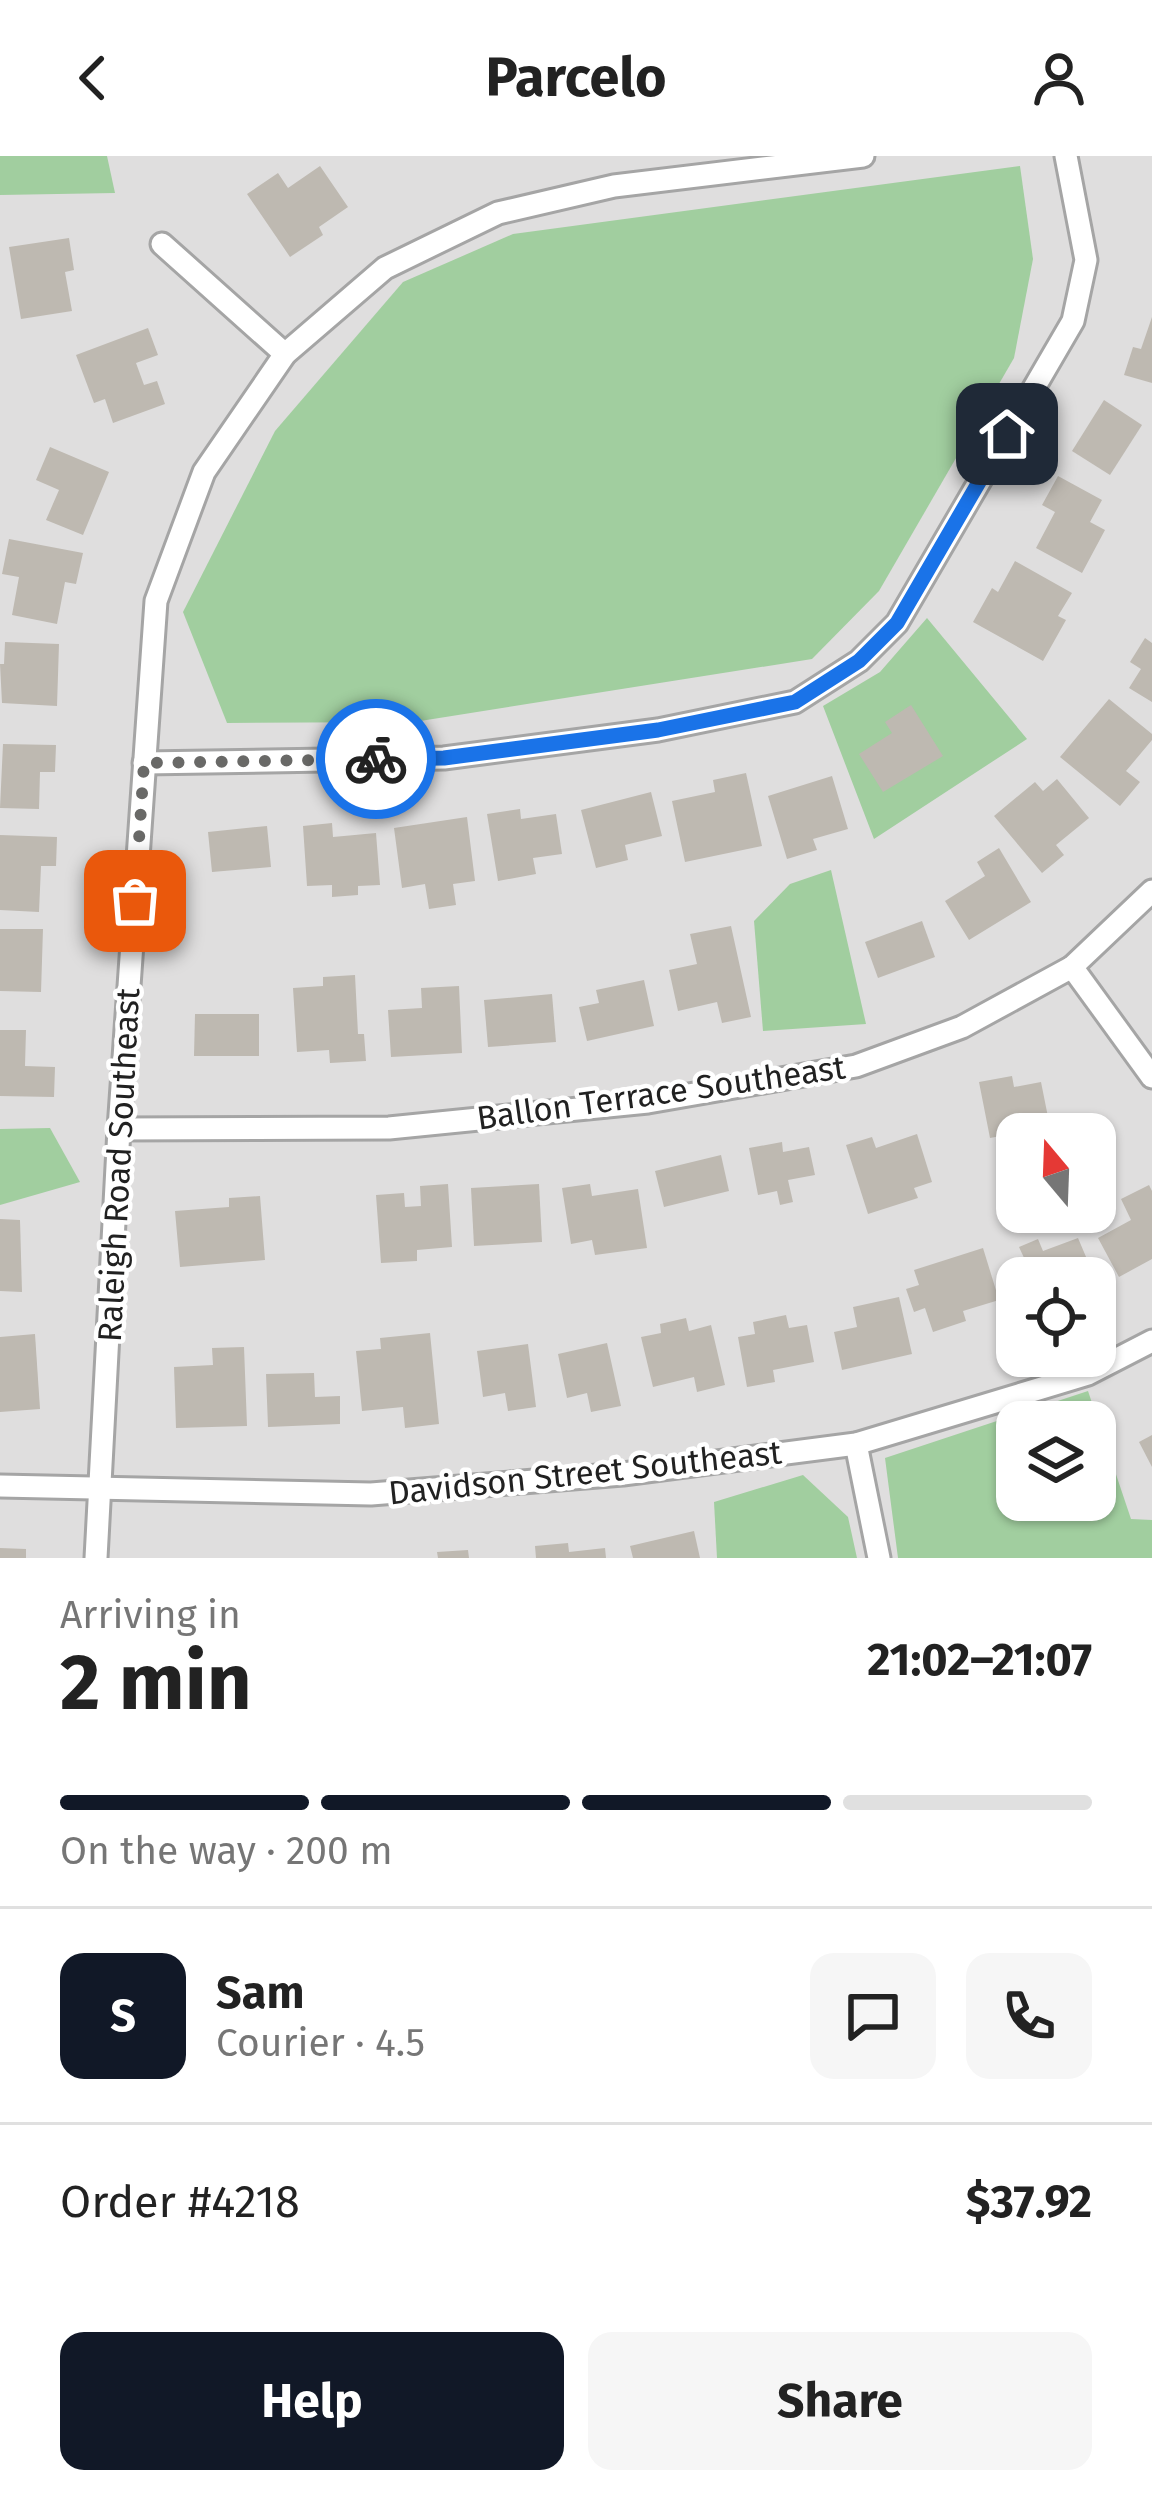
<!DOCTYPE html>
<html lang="en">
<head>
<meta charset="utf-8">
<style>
  body { margin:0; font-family:"Fira Sans",sans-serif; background:#f6f6f6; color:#222; height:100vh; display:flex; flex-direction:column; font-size:45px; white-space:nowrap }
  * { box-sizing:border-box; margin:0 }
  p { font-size:39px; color:#767676 }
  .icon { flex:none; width:66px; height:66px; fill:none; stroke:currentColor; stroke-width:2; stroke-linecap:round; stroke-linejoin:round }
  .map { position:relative; height:1402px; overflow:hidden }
  .side { display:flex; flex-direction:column; background:#fff; flex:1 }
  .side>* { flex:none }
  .needle { width:78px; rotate:341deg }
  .buttons { position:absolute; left:996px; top:957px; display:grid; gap:24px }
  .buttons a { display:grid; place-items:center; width:120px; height:120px; border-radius:24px; background:#fff; box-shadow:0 3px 9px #0004; font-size:60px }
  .pin { position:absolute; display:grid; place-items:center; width:102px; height:102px; color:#fff; margin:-51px; border-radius:24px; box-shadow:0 6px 18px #0006 }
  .courier { position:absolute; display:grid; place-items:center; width:120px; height:120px; margin:-60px; border:9px solid #1a73e8; border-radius:50%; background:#fff; color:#222; box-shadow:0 3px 15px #0007 }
  .summary em { font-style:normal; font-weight:700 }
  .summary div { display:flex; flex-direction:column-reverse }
  .summary { display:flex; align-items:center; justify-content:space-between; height:204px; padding:0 60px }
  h1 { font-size:78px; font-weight:700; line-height:90px }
  .bar { display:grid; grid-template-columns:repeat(4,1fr); gap:18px 12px; align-content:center; height:144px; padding:0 60px }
  .bar i { height:15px; border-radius:9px; background:#e0e0e0 }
  .bar .on { background:#111827 }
  .bar p { grid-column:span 4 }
  .line { display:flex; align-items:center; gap:30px; padding:0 60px; border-top:3px solid #e0e0e0 }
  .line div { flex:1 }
  .round { display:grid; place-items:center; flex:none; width:126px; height:126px; border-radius:24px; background:#f6f6f6 }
  .action { display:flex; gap:24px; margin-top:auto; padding:24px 60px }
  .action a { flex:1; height:138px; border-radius:24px; background:#111827; color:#fff; font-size:48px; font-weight:700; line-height:138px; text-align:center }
  .action a+a { background:#f6f6f6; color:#222 }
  header { display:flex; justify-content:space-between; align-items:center; height:156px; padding:0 60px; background:#fff; font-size:54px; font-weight:700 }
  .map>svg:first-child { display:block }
  .residential { fill:#dfdede; fill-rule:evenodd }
  .forest { fill:#a1ce9f; fill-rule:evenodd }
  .building { fill:#beb9b1 }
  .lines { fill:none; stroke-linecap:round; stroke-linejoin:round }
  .street-casing { stroke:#a5a5a5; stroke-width:27 }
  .street { stroke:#fff; stroke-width:21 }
  .done { stroke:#696967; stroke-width:12; stroke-dasharray:0 21.6 }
  .route { stroke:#1a73e8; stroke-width:15 }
  .labels { text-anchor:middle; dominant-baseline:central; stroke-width:9; stroke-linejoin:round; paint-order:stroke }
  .street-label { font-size:33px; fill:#212121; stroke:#fff }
</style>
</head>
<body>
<header><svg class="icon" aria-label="back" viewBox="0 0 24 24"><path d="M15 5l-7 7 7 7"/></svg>Parcelo<svg class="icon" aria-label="person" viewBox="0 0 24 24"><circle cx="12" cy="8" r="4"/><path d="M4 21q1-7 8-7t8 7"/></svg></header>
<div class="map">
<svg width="1152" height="1402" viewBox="0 0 1152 1402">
  <rect width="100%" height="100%" fill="#f0f0e8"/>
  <path class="residential" d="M0 0H1152V1402H0ZM1017 978H1095V1056H1017ZM1017 1122H1095V1200H1017ZM1017 1266H1095V1344H1017Z"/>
  <g class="forest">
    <path d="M0 0H107L115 37 0 39Z"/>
    <path d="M1020 10 1033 103 1014 202 879 435 812 503 414 566 227 567 183 456 275 275 403 126 513 78Z"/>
    <path d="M927 462 1027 583 874 683 823 550 880 516Z"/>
    <path d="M831 714 866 868 763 875 754 765 790 728Z"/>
    <path d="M50 972 80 1026 0 1049V973Z"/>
    <path d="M1088 1235 1131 1363 1152 1364V1402H898L885 1302ZM1017 1266H1095V1344H1017Z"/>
    <path d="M803 1319 848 1361 857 1402H717L714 1346Z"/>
  </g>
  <g class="building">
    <path d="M320 10 348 51 319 71 323 79 290 101 247 38 278 17 288 32Z"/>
    <path d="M69 82 74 114 65 116 72 155 21 163 9 91Z"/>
    <path d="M1152 161V227L1124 219 1133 191 1141 193Z"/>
    <path d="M148 172 158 199 136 207 144 229 157 225 165 248 113 267 105 243 94 247 76 199Z"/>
    <path d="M1104 244 1142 269 1110 319 1072 295Z"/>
    <path d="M50 291 109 316 83 379 46 364 59 334 36 324Z"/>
    <path d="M1058 320 1102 344 1090 366 1105 374 1082 417 1036 392 1055 356 1042 349Z"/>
    <path d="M9 383 83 397 76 428 65 426 57 468 12 459 19 421 2 418Z"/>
    <path d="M1015 405 1072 437 1058 460 1066 464 1043 505 973 466 992 432 998 436Z"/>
    <path d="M1145 482 1152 487V546L1129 532 1141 513 1130 506Z"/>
    <path d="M5 486 59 488 57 550 2 547 0 508H4Z"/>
    <path d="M1109 543 1152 578V584L1126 615 1140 626 1120 650 1060 601Z"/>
    <path d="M911 549 943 600 883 636 859 598 892 577 885 566Z"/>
    <path d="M3 588 56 589 55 616H40L39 653 0 652Z"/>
    <path d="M746 617 762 690 685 706 672 645 715 636 713 624Z"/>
    <path d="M832 620 848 673 813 683 817 694 787 703 768 640Z"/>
    <path d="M1057 623 1089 662 1056 689 1064 699 1042 717 994 660 1035 626 1043 635Z"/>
    <path d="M651 636 662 680 625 689 628 704 596 712 581 654Z"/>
    <path d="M520 653 521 663 556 658 562 698 533 702 536 718 498 725 487 658Z"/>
    <path d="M467 661 475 725 453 728 456 749 429 753 425 728 402 732 394 672Z"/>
    <path d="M332 667 333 681 376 677 380 729 358 730V739L332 741V729L307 730 303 670Z"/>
    <path d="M267 670 271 711 212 716 208 676Z"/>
    <path d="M0 679 57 681 56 710H41L39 756 0 754Z"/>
    <path d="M999 692 1031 746 969 784 945 745 985 720 977 706Z"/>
    <path d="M922 765 935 801 878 822 865 786Z"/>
    <path d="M731 770 751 861 722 867 717 846 678 855 669 814 697 808 690 778Z"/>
    <path d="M0 773H43L41 836 0 835Z"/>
    <path d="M355 819 358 878H364L366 905 330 907 329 894 297 896 293 832 323 830V821Z"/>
    <path d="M644 824 654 870 587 885 579 851 599 847 596 834Z"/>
    <path d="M459 830 462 897 391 901 388 854 422 852 421 832Z"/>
    <path d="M552 838 556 886 488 891 484 844Z"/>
    <path d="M195 858H259V900H194Z"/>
    <path d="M0 874H26L25 910 55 911 54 941 0 940Z"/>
    <path d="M1012 920 1014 931 1041 926 1050 971 990 982 979 926Z"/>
    <path d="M917 978 932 1026 914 1032 918 1042 868 1058 846 989 872 981 876 992Z"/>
    <path d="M782 986 783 996 809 991 815 1019 788 1024 793 1046 780 1049 777 1035 758 1039 749 992Z"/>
    <path d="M721 999 729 1035 664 1051 655 1015Z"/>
    <path d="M448 1028 452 1091 417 1094V1105L381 1107 376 1039 404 1037 405 1051 421 1050 420 1030Z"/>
    <path d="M539 1028 542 1086 474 1090 471 1032Z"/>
    <path d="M590 1028 592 1040 638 1033 647 1092 595 1099 592 1084 571 1088 562 1032Z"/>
    <path d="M1149 1029 1152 1035V1103L1119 1121 1098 1082 1131 1064 1121 1043Z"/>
    <path d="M260 1040 265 1104 180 1111 175 1055 229 1051V1042Z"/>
    <path d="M0 1063 20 1064 22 1136 0 1135Z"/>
    <path d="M1078 1082 1095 1122H1015L1010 1110 1025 1104 1019 1091 1038 1083 1043 1095Z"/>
    <path d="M983 1092 999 1144 963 1155 966 1165 933 1176 925 1152 914 1156 906 1133 919 1129 914 1114Z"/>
    <path d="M899 1141 912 1198 842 1214 834 1176 857 1171 853 1151Z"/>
    <path d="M786 1159 789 1172 807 1169 814 1206 773 1214 775 1226 747 1231 738 1181 755 1178 753 1166Z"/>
    <path d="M686 1162 689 1175 711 1169 725 1229 697 1236 694 1221 653 1231 641 1181 661 1177 660 1168Z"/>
    <path d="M430 1177 439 1268 405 1272 403 1251 362 1255 356 1195 381 1193 380 1182Z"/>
    <path d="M35 1178 40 1253 0 1256V1181Z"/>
    <path d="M607 1187 621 1250 591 1256 587 1237 567 1242 558 1198Z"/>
    <path d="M528 1188 536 1251 508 1255 505 1237 483 1241 477 1195Z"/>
    <path d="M244 1191 247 1270 176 1272 174 1211 213 1209 212 1192Z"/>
    <path d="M314 1217 315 1241 340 1240V1268L268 1271 266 1218Z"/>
    <path d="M1152 1279V1311L1139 1286Z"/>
    <path d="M694 1375 700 1402H633L630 1390Z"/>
    <path d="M568 1387 569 1396 605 1392 606 1402H536L535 1390Z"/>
    <path d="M0 1392 26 1393V1402H0Z"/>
    <path d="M468 1394 469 1402H438L437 1396Z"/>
  </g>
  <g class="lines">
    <g class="street-casing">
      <g id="street">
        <path d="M162 88 285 198"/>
        <path d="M144 607 444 602 658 574 795 546 859 505 897 467 1073 165 1086 104 1066 0"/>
        <path d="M1072 811 1152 921"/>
        <path d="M119 973 389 972 648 946 856 910 962 871 1072 811 1152 735"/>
        <path d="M856 1288 879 1402"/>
        <path d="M0 1330 371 1338 623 1318 856 1288 1088 1218 1152 1185"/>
        <path d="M96 1402 119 973 156 445 204 316 285 198 385 112 498 57 614 30 863 0"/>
      </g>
    </g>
    <use href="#street" class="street"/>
  </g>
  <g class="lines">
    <path class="done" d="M135 745 144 607 376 603"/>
    <path class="route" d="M376 603 444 602 658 574 795 546 859 505 897 467 1007 278"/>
  </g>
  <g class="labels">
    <g class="street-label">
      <text transform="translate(661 937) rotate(-8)">Ballon Terrace Southeast</text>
      <text transform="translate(119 1009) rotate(-87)">Raleigh Road Southeast</text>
      <text transform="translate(585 1317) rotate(-6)">Davidson Street Southeast</text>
    </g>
  </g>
</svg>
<div class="buttons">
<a><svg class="needle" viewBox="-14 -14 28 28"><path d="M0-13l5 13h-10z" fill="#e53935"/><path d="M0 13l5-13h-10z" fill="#767676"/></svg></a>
<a><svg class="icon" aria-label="locate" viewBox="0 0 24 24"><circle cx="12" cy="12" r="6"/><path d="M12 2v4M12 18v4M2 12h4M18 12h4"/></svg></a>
<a><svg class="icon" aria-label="layers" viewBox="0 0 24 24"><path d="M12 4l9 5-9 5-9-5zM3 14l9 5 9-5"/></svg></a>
</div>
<div class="pin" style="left:135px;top:745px;background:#ea580c"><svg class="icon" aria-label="bag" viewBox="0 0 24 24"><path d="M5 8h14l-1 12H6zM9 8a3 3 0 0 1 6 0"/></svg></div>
<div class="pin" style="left:1007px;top:278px;background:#1f2937"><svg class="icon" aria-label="home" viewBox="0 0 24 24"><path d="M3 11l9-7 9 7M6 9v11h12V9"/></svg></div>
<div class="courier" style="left:376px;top:603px"><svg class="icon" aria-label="bike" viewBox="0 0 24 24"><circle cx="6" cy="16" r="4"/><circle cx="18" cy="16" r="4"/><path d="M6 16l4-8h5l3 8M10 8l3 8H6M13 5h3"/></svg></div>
</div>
<section class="side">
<div class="summary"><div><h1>2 min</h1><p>Arriving in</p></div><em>21:02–21:07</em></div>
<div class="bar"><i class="on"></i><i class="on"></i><i class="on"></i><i></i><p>On the way · 200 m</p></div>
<div class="line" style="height:216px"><b class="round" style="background:#111827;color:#fff">S</b><div><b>Sam</b><p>Courier · 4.5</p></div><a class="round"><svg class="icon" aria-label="chat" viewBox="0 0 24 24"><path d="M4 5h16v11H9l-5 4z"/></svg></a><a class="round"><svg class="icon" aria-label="phone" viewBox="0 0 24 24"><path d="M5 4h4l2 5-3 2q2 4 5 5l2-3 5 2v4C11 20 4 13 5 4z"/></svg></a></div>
<div class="line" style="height:156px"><div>Order #4218</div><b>$37.92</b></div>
<div class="action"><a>Help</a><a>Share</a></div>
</section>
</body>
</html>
